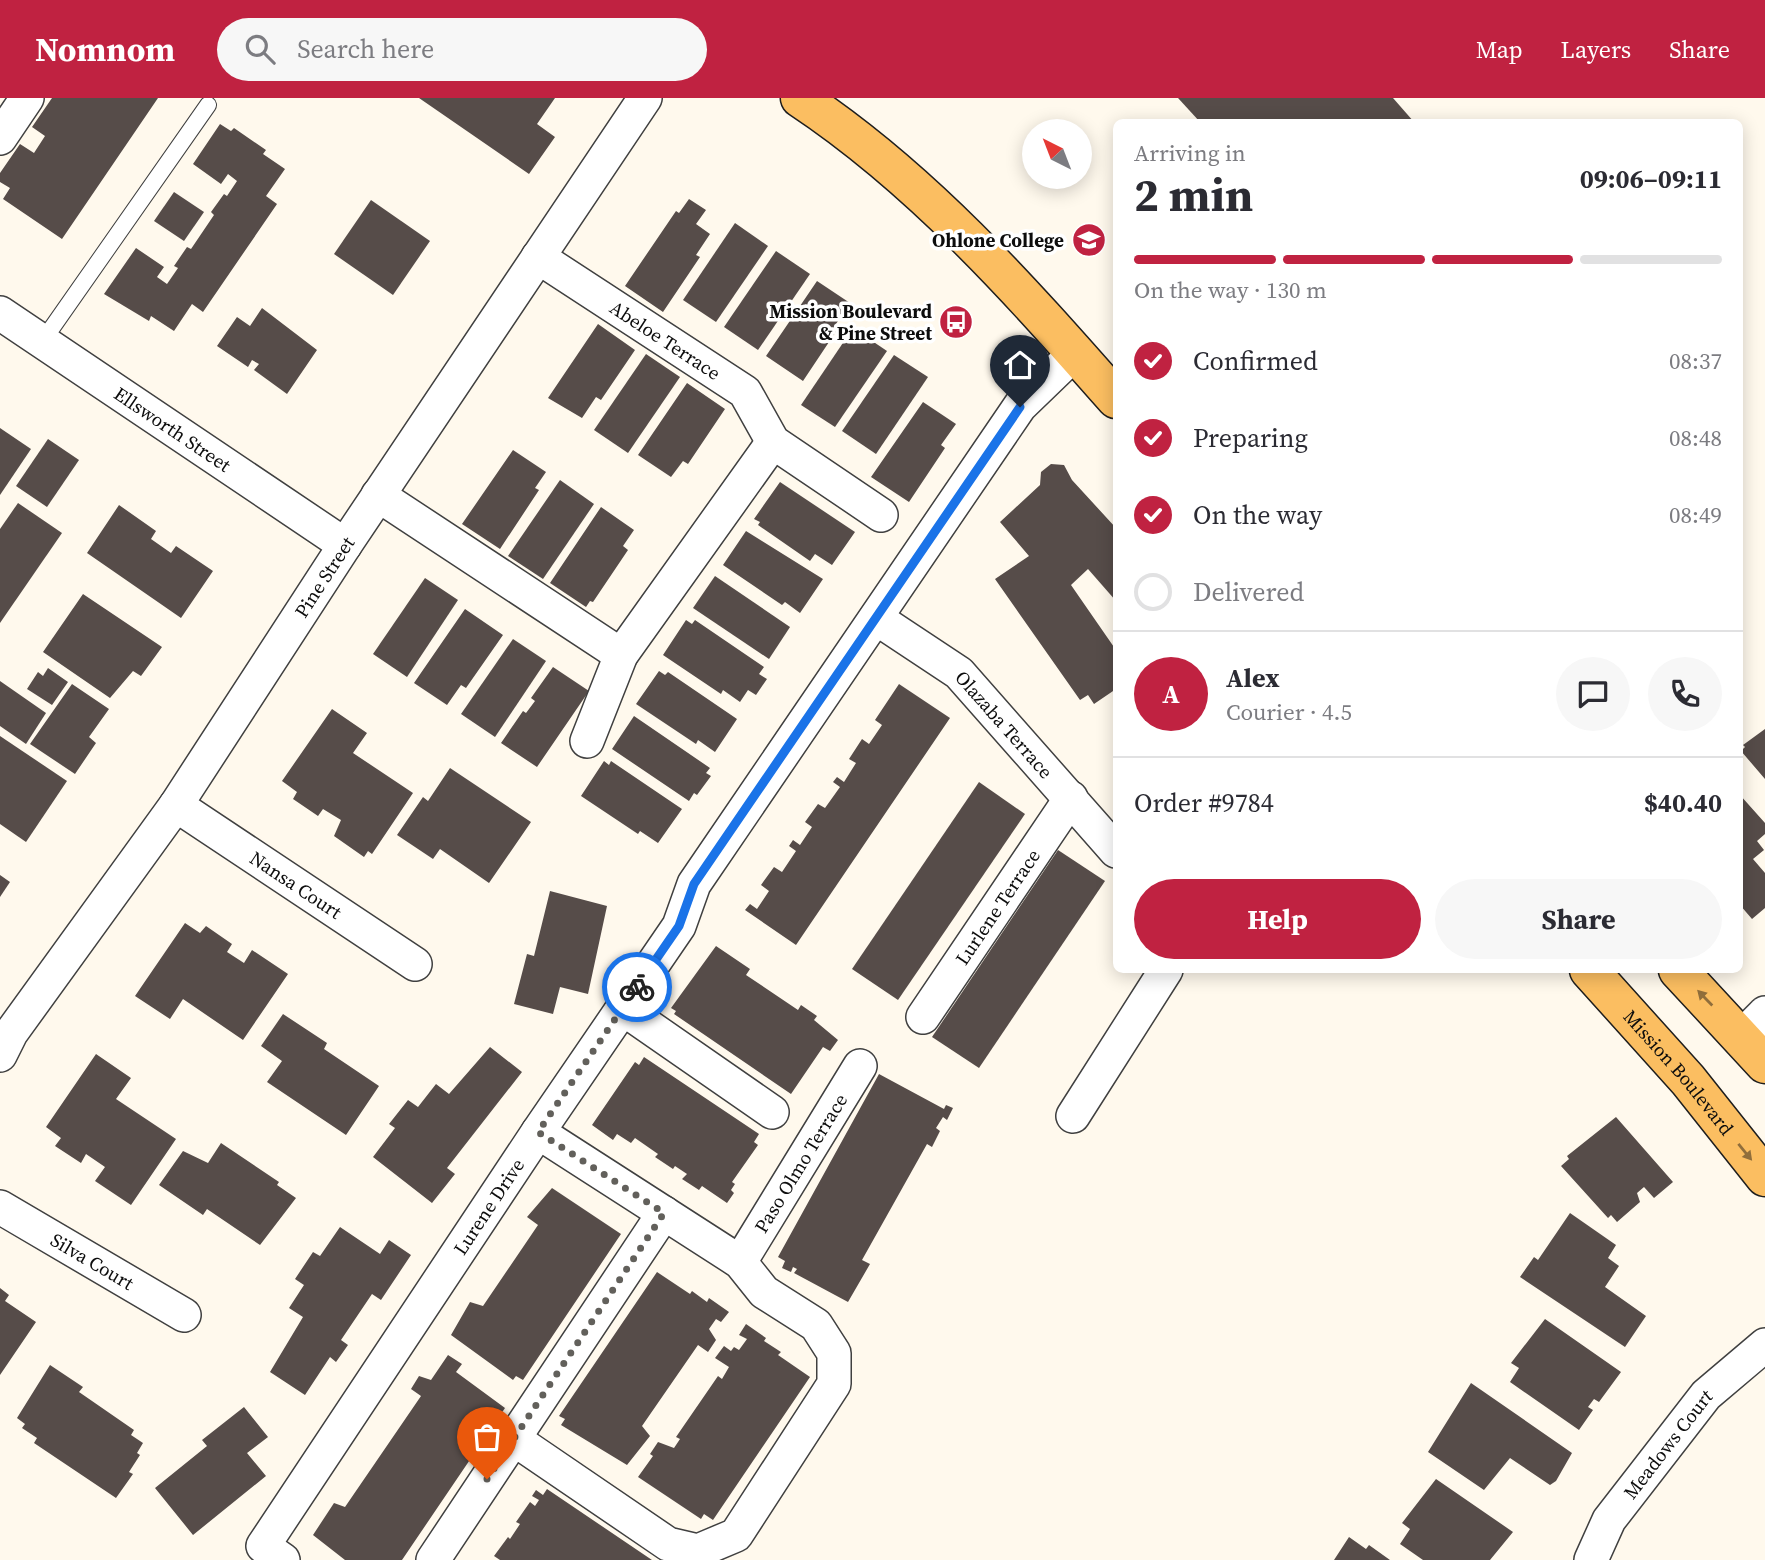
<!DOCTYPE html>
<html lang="en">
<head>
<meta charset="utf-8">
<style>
  body { margin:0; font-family:"Source Serif 4",serif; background:#f7f7f7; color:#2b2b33; height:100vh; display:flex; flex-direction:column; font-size:26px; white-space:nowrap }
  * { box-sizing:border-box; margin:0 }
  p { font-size:23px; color:#7c7c81 }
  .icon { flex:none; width:38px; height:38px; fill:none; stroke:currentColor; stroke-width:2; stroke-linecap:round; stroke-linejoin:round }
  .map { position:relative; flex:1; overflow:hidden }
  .sheet { position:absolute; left:1113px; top:21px; width:630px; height:854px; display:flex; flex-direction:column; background:#fff; border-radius:10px; box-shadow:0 4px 18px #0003 }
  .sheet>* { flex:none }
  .needle { width:46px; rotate:318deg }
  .controls { position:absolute; left:1022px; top:21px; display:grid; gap:14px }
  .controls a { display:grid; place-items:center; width:70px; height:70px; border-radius:50%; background:#fff; box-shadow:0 4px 18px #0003; font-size:35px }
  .pin { position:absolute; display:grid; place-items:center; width:60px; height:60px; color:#fff; margin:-72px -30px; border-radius:50% 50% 50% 0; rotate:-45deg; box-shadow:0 0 7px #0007 }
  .pin .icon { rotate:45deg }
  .courier { position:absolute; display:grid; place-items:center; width:70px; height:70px; margin:-35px; border:5px solid #1a73e8; border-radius:50%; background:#fff; color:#222; box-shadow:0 2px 9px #0007 }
  .headline em { font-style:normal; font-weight:700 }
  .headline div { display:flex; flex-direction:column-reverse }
  .headline { display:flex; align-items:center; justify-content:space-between; height:119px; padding:0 21px }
  h1 { font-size:46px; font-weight:700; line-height:52px }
  .bar { display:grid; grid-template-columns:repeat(4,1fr); gap:10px 7px; align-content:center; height:84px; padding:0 21px }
  .bar i { height:9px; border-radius:5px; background:#e1e1e2 }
  .bar .current { background:#c02241 }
  .bar p { grid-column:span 4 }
  .line { display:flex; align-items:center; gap:18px; padding:0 21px; border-top:2px solid #e1e1e2 }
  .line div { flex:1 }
  .round { display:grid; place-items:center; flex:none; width:74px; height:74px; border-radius:37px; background:#f7f7f7 }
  ol { padding:0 21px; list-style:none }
  li { display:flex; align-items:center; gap:21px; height:77px }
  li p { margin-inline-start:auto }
  li .icon { padding:7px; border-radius:50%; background:#c02241; color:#fff; stroke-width:4 }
  li:last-child { color:#7c7c81 }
  li i { width:38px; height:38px; border:4px solid #e1e1e2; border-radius:50% }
  .action { display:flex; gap:14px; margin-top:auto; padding:14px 21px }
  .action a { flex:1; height:80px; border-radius:42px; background:#c02241; color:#fff; font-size:28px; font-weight:700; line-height:80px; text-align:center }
  .action a+a { background:#f7f7f7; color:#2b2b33 }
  header { display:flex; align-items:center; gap:42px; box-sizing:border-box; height:98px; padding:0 35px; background:#c02241; color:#fff }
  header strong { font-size:33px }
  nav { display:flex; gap:38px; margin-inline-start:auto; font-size:24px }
  .search { width:490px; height:63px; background:#f7f7f7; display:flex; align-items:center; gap:18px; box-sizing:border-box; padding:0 24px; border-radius:38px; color:#7c7c81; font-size:26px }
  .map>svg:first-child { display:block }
  .building { fill:#564c49 }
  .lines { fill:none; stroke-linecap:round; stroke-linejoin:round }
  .lane-casing { stroke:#404040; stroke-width:18 }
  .street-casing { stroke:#404040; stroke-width:36 }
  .primary-casing { stroke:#1e1e1e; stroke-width:41 }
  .lane { stroke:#fff; stroke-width:16 }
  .street { stroke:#fff; stroke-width:33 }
  .primary { stroke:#fbbe61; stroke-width:38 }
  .oneway { fill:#906e3b }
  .done { stroke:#62605b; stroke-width:7; stroke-dasharray:0 12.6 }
  .route { stroke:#1a73e8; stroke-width:9 }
  .labels { text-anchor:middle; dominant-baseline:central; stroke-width:7; stroke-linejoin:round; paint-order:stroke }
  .poi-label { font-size:19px; font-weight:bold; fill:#0d0d0d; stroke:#fff; text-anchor:end }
  .street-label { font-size:19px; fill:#0d0d0d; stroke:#fff }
</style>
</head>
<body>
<header>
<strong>Nomnom</strong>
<div class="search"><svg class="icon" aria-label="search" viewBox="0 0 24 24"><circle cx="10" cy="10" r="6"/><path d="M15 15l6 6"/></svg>Search here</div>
<nav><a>Map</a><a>Layers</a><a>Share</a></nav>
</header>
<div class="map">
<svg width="1765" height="1462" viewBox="0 0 1765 1462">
  <rect width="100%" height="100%" fill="#fff9ed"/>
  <g class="building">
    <path d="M52 0H158L62 141 3 101 10 90 0 84V75L20 46 34 55 45 38 32 29Z"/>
    <path d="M419 0H555L537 26 555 39 529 76Z"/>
    <path d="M1178 0H1393L1414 24H1200Z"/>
    <path d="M220 26 231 33 234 30 266 52 263 56 285 71 266 98 277 106 203 214 192 206 174 233 151 218 149 223 104 196 136 150 164 169 157 179 167 186 178 170 174 168 187 149 191 151 214 117 211 114 224 96 227 98 237 83 228 76 221 86 193 66Z"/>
    <path d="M174 94 204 114 184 143 154 123Z"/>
    <path d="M689 101 706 112 696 126 710 136 696 157 700 159 663 214 625 188 676 113 679 115Z"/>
    <path d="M371 102 430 143 393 197 334 156Z"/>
    <path d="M735 125 768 148 716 224 683 202Z"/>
    <path d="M776 153 810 176 758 252 724 229Z"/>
    <path d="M817 183 850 205 836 226 839 229 803 283 766 258Z"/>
    <path d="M262 210 317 252 287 296 254 272 259 266 252 262 248 269 217 248 237 219 250 228Z"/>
    <path d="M598 226 635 252 601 302 596 299 582 320 548 300Z"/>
    <path d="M853 230 887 253 835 329 801 307Z"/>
    <path d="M646 256 680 279 628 355 594 332Z"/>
    <path d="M894 257 928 279 876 356 842 333Z"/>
    <path d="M687 285 725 311 688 366 683 363 671 379 638 357Z"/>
    <path d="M923 304 956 326 941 347 945 350 909 404 871 379Z"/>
    <path d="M0 330 31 351 0 397Z"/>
    <path d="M48 341 79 362 47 409 16 388Z"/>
    <path d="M513 352 546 374 535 390 539 392 500 451 462 426Z"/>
    <path d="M1051 366 1064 367 1072 382 1116 430V503L1088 471 1071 487 1116 552V591L1094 606 1088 597 1080 602 995 481 1029 458 1000 424 1040 387 1041 374Z"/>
    <path d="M560 382 594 406 543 481 508 458Z"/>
    <path d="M780 384 855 434 832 467 815 456 810 463 758 427 760 424 754 421Z"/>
    <path d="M18 405 62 435 0 525V431Z"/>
    <path d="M119 407 156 433 151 441 171 455 176 448 213 473 181 520 87 455Z"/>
    <path d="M601 409 634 432 623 448 628 452 593 504 590 503 586 509 550 485Z"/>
    <path d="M746 433 823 481 800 515 785 504 782 507 723 467Z"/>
    <path d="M715 478 790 529 769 561 693 510Z"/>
    <path d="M425 480 458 502 407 579 373 556Z"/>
    <path d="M83 496 162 549 141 578 133 573 110 600 43 554Z"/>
    <path d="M465 511 503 537 466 590 461 587 447 607 414 585Z"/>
    <path d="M686 522 692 526 695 522 764 569 759 576 767 581 756 597 748 592 740 604 723 592 721 596 663 557Z"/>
    <path d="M513 541 546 563 495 639 461 616Z"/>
    <path d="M553 569 589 593 537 669 501 645 523 613 526 615 535 603 531 600Z"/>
    <path d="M48 570 68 584 52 607 27 591 38 574 43 578Z"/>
    <path d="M659 573 665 577 668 574 737 621 715 654 698 642 696 646 636 606Z"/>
    <path d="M0 583 46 615 26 646 0 628Z"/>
    <path d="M72 586 109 611 89 639 96 645 75 676 30 646Z"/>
    <path d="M899 586 950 620 796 847 745 812 750 806 757 811 769 793 761 787 774 769 782 774 796 753 789 748 793 742 800 747 812 729 805 724 818 706 825 710 840 689 833 684 837 679 844 684 856 665 849 661 862 641 869 646 882 627 875 622Z"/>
    <path d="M332 611 367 635 353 655 413 695 372 756 368 753 364 759 334 738 341 722 323 711 318 718 293 701 297 694 282 683Z"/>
    <path d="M634 618 710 670 706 675 711 678 697 697 694 695 689 703 612 651Z"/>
    <path d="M1765 631V681L1741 653 1745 649 1743 647Z"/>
    <path d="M0 638 67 683 26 744 0 726Z"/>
    <path d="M604 663 609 667 611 663 682 711 658 745 640 733 638 736 581 698Z"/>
    <path d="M450 670 531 724 489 785 440 751 433 761 397 737 423 699 428 703Z"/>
    <path d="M979 684 1025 716 898 902 852 871Z"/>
    <path d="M1740 697 1765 725V736L1757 743 1764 752 1753 761 1765 775V810L1752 821 1740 807Z"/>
    <path d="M1058 752 1105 783 979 970 932 939Z"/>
    <path d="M0 777 10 784 0 799Z"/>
    <path d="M550 793 607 808 588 896 560 889 553 916 514 906 527 856 534 858Z"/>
    <path d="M185 825 200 835 206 828 232 846 227 854 244 865 252 852 288 876 243 942 183 901 170 921 135 898Z"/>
    <path d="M716 848 750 871 746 877 798 912 801 907 817 918 814 922 838 942 830 953 823 949 791 996 674 916 676 913 671 910Z"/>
    <path d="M283 916 327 945 324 951 379 988 346 1037 267 984 282 963 261 948Z"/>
    <path d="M490 949 522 974 447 1070 455 1076 432 1105 373 1059 395 1030 389 1026 408 1002 418 1009 436 986 449 996Z"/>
    <path d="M96 956 131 980 116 1001 176 1041 131 1107 95 1083 105 1069 86 1056 81 1065 55 1048 61 1040 46 1029Z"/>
    <path d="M644 959 759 1036 754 1044 758 1047 732 1084 735 1086 731 1092 734 1095 727 1105 702 1088 699 1092 682 1081 687 1076 675 1068 673 1071 655 1059 658 1056 635 1040 631 1045 617 1036 613 1042 592 1027 635 964 639 967Z"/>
    <path d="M879 976 944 1011 946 1007 953 1010 947 1022 943 1019 936 1030 940 1033 932 1049 927 1046 862 1162 870 1166 848 1204 794 1175 797 1171 793 1169 791 1174 782 1170 785 1163 778 1159Z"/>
    <path d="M1616 1019 1673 1084 1654 1100 1644 1089 1637 1095 1640 1104 1617 1124 1611 1117 1608 1120 1561 1068 1569 1061 1567 1058Z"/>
    <path d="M221 1045 279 1084 277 1087 296 1100 260 1147 207 1111 203 1117 159 1087 183 1053 208 1065Z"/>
    <path d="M552 1090 621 1136 523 1282 516 1278 513 1282 451 1237 470 1204 483 1208 538 1127 527 1119Z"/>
    <path d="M1570 1115 1616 1147 1608 1160 1619 1168 1605 1189 1646 1218 1625 1249 1520 1179 1534 1159 1538 1162Z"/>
    <path d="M340 1129 380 1156 389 1142 411 1157 381 1202 372 1196 341 1242 348 1247 336 1264 330 1259 305 1297 270 1274 303 1219 289 1210 304 1187 295 1181 313 1154 320 1158Z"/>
    <path d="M657 1174 690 1196 692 1193 707 1204 709 1200 729 1214 721 1224 716 1221 709 1231 716 1242 708 1254 698 1247 642 1328 650 1338 627 1367 561 1327 565 1321 559 1318Z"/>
    <path d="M0 1190 9 1197 5 1203 36 1224 0 1277Z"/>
    <path d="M1545 1221 1621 1274 1599 1304 1594 1301 1588 1309 1593 1312 1579 1332 1510 1284 1519 1270 1511 1265Z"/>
    <path d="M746 1226 766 1240 764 1243 781 1254 778 1257 810 1279 713 1422 704 1416 701 1421 638 1379 653 1358 650 1356 658 1344 674 1350 680 1341 676 1339 718 1278 722 1281 729 1269 715 1260 724 1248 731 1253 734 1249 739 1252 747 1241 739 1237Z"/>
    <path d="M448 1257 462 1266 456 1274 505 1310 402 1462H345L313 1437 334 1405 345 1409 421 1298 411 1291 419 1278 431 1282Z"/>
    <path d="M50 1267 83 1289 79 1294 134 1332 131 1337 143 1345 137 1355 140 1357 129 1374 133 1376 116 1400 34 1345 37 1340 22 1330 25 1326 17 1320Z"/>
    <path d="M1471 1285 1572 1355 1556 1383 1550 1387 1510 1360 1484 1392 1428 1354Z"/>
    <path d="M244 1309 268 1339 247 1355 266 1378 193 1437 155 1390 207 1348 202 1342Z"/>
    <path d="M1436 1381 1513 1434 1490 1462H1423L1400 1446 1410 1431 1402 1425Z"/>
    <path d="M547 1391 652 1462H500L494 1458 508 1439 510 1441 520 1426 516 1424 530 1404 535 1408 539 1402 532 1398 536 1392 543 1397Z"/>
    <path d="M1349 1439 1366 1451 1369 1447 1390 1462H1334Z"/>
  </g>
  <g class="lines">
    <g class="lane-casing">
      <path id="lane" d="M42 244 208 7"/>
    </g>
    <g class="street-casing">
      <g id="street">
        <path d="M0 40 27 0"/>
        <path id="s1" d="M538 159 745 294 773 344 881 417"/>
        <path id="s2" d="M0 215 345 447"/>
        <path d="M378 397 621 557"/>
        <path id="s3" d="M876 520 959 575 1116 753"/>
        <path d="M587 643 621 557 773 344"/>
        <path id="s4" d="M176 707 415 866"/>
        <path d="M622 910 772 1014"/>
        <path id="s5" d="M923 919 1071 700"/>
        <path d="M1742 938 1765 915"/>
        <path id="s6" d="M0 957 11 935 176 707 345 447 645 0"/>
        <path d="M1073 1018 1166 872"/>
        <path id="s7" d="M0 1109 184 1217"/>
        <path id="s8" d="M740 1164 860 968"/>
        <path d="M514 1341 668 1446 698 1453 736 1437 834 1286V1255L816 1227 764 1194 740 1164 538 1034"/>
        <path id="s9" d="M283 1462 263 1448 538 1034 679 828 694 786 1020 308 1076 254"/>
        <path d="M433 1462 664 1115"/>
        <path id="s10" d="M1591 1462 1609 1422 1706 1297 1765 1247"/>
      </g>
    </g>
    <g class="primary-casing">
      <g id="primary">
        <path d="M800 0C922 81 1020 192 1116 301"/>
        <path id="s11" d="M1589 872 1688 982 1765 1079"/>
        <path d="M1678 872 1765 966"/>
      </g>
    </g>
    <use href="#lane" class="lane"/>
    <use href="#street" class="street"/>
    <use href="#primary" class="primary"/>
  </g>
  <defs><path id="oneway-solid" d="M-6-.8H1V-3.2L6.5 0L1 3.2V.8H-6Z" transform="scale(1.75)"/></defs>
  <g class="oneway">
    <use href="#oneway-solid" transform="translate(1705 900) rotate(-134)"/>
    <use href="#oneway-solid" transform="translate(1745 1054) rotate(51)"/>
  </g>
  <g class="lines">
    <path class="done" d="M487 1381 664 1115 538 1034 637 889"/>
    <path class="route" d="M637 889 679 828 694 786 1020 309"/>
  </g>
  <defs>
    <g id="university-disc" transform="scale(1.75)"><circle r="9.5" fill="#c02241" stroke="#fff"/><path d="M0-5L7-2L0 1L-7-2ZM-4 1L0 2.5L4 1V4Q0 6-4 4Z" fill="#fff"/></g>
    <g id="bus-disc" transform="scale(1.75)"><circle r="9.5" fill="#c02241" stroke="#fff"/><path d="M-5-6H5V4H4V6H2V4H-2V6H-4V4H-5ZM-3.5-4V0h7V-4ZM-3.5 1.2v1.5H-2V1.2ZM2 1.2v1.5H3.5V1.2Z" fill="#fff"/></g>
  </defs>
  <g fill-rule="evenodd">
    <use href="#university-disc" x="1089" y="142"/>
    <use href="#bus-disc" x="956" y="224"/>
  </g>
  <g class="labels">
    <g class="poi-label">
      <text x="1064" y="142">Ohlone College</text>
      <text x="932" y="213">Mission Boulevard<tspan x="932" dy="22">&amp; Pine Street</tspan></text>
    </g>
    <g class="street-label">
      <text stroke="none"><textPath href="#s1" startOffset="152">Abeloe Terrace</textPath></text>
      <text stroke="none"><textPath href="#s2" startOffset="208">Ellsworth Street</textPath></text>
      <text stroke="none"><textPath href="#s6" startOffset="578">Pine Street</textPath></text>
      <text stroke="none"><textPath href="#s3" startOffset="168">Olazaba Terrace</textPath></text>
      <text stroke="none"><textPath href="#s4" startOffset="144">Nansa Court</textPath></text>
      <text stroke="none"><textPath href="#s5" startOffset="133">Lurlene Terrace</textPath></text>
      <text stroke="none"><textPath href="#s11" startOffset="136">Mission Boulevard</textPath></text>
      <text stroke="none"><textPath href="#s8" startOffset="116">Paso Olmo Terrace</textPath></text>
      <text stroke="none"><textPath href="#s9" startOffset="432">Lurene Drive</textPath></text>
      <text stroke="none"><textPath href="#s7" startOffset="107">Silva Court</textPath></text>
      <text stroke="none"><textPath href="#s10" startOffset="140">Meadows Court</textPath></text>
    </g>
  </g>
</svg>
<div class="controls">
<a><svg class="needle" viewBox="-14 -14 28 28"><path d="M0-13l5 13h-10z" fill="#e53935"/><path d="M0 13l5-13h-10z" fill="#7c7c81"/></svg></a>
</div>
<div class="pin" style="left:487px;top:1381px;background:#ea580c"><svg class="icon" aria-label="bag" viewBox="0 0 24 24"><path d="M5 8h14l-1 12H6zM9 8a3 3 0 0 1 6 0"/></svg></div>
<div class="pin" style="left:1020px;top:309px;background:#1f2937"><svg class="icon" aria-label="home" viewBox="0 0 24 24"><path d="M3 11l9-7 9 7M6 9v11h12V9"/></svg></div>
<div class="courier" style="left:637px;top:889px"><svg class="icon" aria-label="bike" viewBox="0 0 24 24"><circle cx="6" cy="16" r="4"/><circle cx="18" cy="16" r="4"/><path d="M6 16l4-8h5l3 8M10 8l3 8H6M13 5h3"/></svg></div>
<section class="sheet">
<div class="headline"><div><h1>2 min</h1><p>Arriving in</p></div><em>09:06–09:11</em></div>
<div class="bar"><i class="current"></i><i class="current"></i><i class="current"></i><i></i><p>On the way · 130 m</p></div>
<ol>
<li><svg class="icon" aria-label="check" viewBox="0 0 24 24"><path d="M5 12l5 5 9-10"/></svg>Confirmed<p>08:37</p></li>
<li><svg class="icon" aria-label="check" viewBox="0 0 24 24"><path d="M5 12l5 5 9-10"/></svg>Preparing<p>08:48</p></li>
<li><svg class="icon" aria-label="check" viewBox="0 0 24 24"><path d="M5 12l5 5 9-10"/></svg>On the way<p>08:49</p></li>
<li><i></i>Delivered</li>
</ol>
<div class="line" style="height:126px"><b class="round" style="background:#c02241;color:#fff">A</b><div><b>Alex</b><p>Courier · 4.5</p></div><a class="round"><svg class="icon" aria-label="chat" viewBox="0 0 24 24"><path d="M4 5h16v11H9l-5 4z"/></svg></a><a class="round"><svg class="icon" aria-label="phone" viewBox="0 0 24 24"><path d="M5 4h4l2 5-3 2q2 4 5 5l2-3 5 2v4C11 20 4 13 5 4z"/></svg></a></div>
<div class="line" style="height:91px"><div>Order #9784</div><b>$40.40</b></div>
<div class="action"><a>Help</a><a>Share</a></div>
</section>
</div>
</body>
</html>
